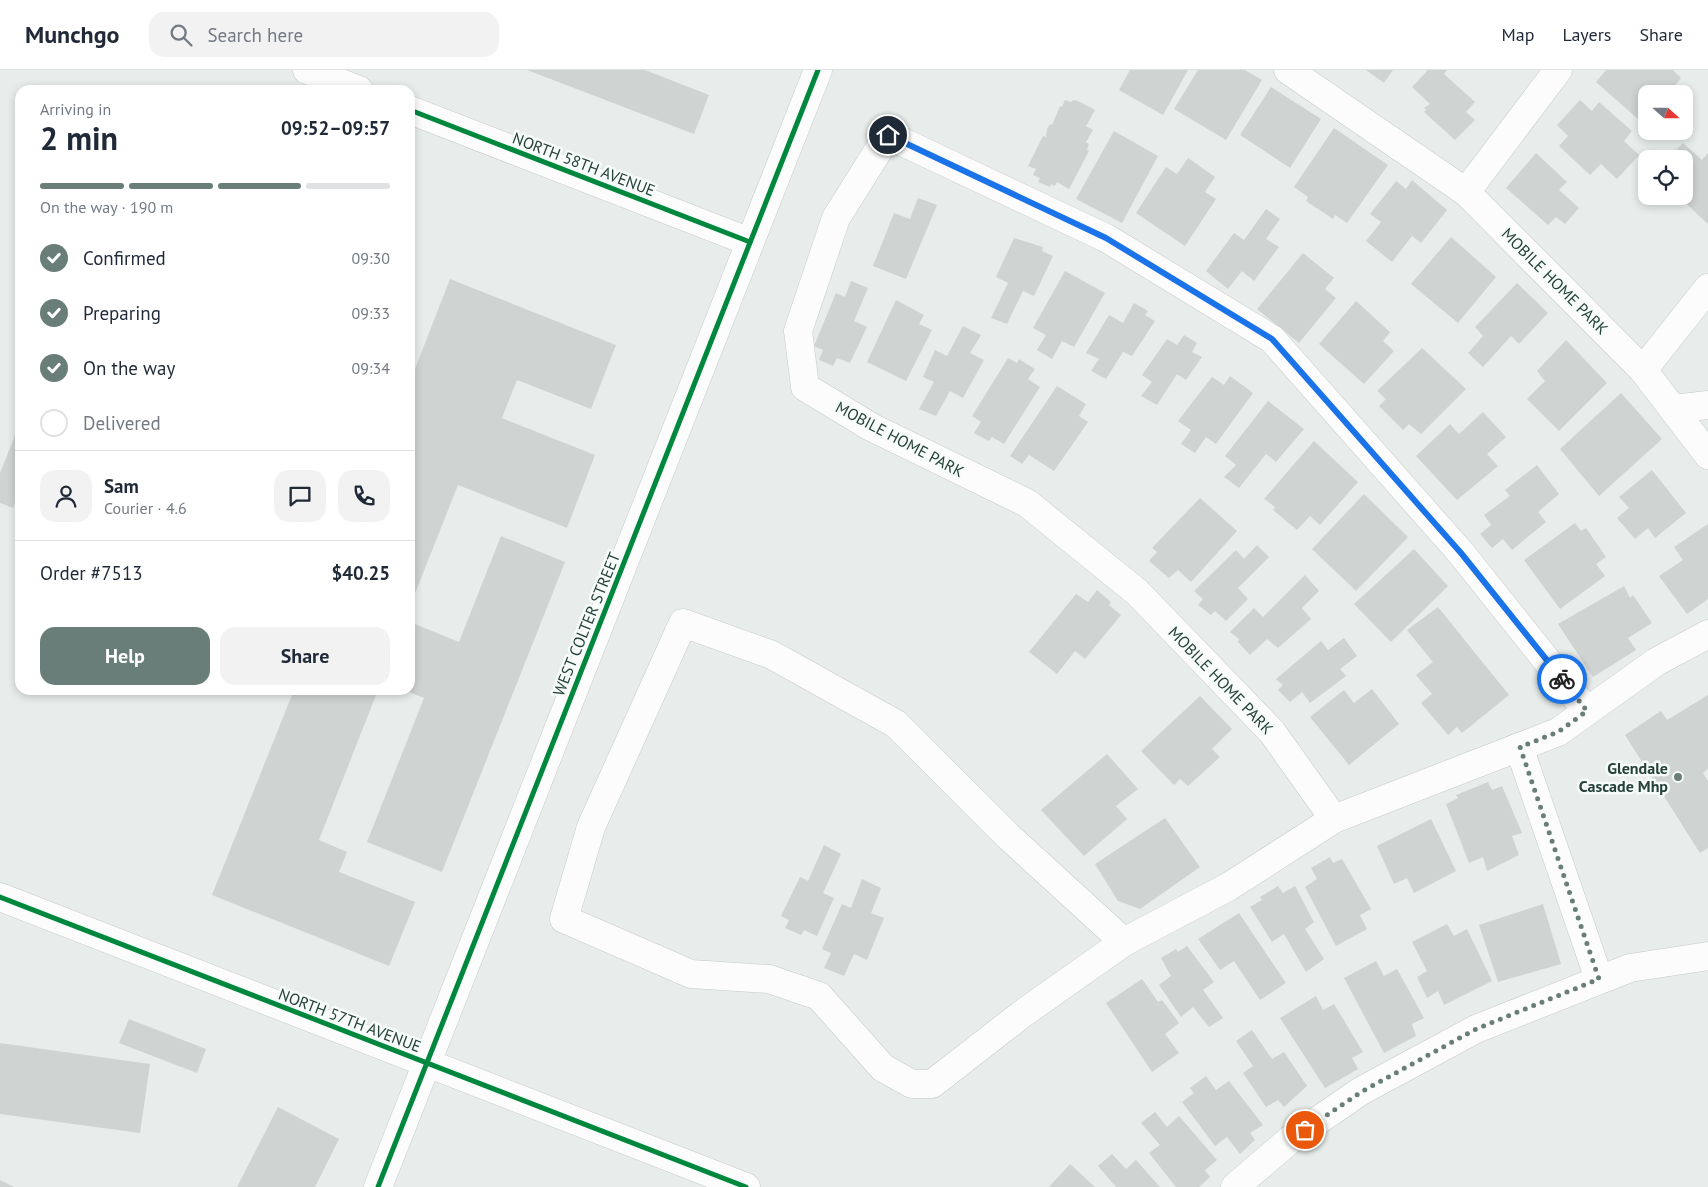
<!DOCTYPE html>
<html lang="en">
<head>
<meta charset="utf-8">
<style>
  body { margin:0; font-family:"PT Sans",sans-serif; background:#f2f2f3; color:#1f2937; height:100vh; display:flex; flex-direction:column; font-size:19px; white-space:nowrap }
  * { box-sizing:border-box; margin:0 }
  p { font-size:16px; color:#747a83 }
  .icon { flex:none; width:28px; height:28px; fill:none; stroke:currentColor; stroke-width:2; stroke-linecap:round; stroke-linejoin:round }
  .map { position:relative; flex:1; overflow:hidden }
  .drawer { position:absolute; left:15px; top:15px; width:400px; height:610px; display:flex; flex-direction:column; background:#fff; border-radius:15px; box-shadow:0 2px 8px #0003 }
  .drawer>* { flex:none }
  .needle { width:32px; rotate:111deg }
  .buttons { position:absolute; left:1638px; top:15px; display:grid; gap:10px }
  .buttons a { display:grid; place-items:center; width:55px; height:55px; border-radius:10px; background:#fff; box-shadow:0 2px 8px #0003; font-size:25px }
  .pin { position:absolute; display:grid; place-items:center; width:42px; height:42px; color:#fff; margin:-21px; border:2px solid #fff; border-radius:50%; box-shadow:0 1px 5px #0007 }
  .courier { position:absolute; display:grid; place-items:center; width:50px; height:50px; margin:-25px; border:4px solid #1a73e8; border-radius:50%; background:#fff; color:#222; box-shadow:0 1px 6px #0007 }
  .head em { font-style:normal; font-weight:600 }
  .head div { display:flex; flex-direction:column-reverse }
  .head { display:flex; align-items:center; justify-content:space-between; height:85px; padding:0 25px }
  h1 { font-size:32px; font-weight:600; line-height:38px }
  .bar { display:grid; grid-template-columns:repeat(4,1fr); gap:8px 5px; align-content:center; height:60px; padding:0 25px }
  .bar i { height:6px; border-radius:4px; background:#e0e1e3 }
  .bar .selected { background:#697e78 }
  .bar p { grid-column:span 4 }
  .line { display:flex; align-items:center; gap:12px; padding:0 25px; border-top:1px solid #e0e1e3 }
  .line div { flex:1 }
  .round { display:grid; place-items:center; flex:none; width:52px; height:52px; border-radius:15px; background:#f2f2f3 }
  ol { padding:0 25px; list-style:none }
  li { display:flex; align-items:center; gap:15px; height:55px }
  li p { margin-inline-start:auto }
  li .icon { padding:5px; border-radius:50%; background:#697e78; color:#fff; stroke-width:4 }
  li:last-child { color:#747a83 }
  li i { width:28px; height:28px; border:2px solid #e0e1e3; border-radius:50% }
  .primary-button { display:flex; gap:10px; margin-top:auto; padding:10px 25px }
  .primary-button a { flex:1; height:58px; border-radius:15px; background:#697e78; color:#fff; font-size:20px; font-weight:600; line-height:58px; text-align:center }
  .primary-button a+a { background:#f2f2f3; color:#1f2937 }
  header { display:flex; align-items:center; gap:30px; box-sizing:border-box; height:70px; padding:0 25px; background:#fff; border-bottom:1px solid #e0e1e3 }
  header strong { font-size:24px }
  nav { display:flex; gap:28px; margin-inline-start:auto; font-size:18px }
  .search { width:350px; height:45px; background:#f2f2f3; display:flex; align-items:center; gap:12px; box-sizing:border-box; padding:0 18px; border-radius:15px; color:#747a83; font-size:19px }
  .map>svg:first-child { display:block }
  .building { fill:#cfd4d2 }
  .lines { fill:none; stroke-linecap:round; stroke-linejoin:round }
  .minor-casing { stroke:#c5cac8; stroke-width:29 }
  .minor { stroke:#fcfcfc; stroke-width:28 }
  .cycleway-casing { stroke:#f7fbf9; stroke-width:8 }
  .cycleway { stroke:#00873e; stroke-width:5 }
  .done { stroke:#697e78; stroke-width:5; stroke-dasharray:0 9 }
  .route { stroke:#1a73e8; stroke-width:6 }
  .poi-dot { fill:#697e78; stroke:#f7fbf9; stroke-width:2 }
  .labels { text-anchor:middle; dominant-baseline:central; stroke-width:5; stroke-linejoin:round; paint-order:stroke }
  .street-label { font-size:16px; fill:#24423a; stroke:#f7fbf9 }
  .poi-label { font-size:16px; font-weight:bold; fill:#24423a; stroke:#f7fbf9; text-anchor:end }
</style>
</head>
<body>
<header>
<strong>Munchgo</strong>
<div class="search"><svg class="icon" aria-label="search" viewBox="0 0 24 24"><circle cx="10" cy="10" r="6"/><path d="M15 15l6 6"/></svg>Search here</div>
<nav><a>Map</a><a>Layers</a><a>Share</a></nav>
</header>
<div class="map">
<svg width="1708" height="1117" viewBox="0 0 1708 1117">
  <rect width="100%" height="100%" fill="#e8edeb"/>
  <g class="building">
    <path d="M527 0H645L709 25 694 64Z"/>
    <path d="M1130 0H1188L1163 45 1119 20Z"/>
    <path d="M1198 0H1245L1262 10 1226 70 1174 39Z"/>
    <path d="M1366 0H1393L1384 13Z"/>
    <path d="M1428 0H1447L1444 4 1475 32 1466 42 1475 50 1455 70 1424 42 1426 40 1424 38 1430 34 1412 17Z"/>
    <path d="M1606 0H1673L1681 8 1673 18 1680 24H1646V56L1596 12Z"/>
    <path d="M1271 17 1321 49 1290 98 1240 65Z"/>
    <path d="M1684 27 1690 32 1684 39Z"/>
    <path d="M1065 30 1071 32 1073 30 1078 31 1095 40 1086 56 1093 60 1086 72 1089 74 1087 80 1089 81 1069 119 1057 112 1055 116 1051 114 1050 117 1038 112 1040 108 1033 105 1036 99 1028 96 1043 66 1046 67 1047 59 1050 54 1052 55 1060 36 1062 37Z"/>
    <path d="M1580 30 1592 41 1599 32 1632 61 1624 71 1639 85 1617 109 1601 94 1590 105 1559 76 1568 66 1557 55Z"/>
    <path d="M1334 58 1388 95 1347 153 1335 145 1333 149 1306 131 1308 127 1294 117Z"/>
    <path d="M1114 61 1158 86 1122 153 1076 129Z"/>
    <path d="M1683 73 1702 90 1708 83V154L1678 126H1684V89H1668Z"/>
    <path d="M1536 83 1567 112 1559 120 1579 138 1565 154 1556 147 1548 155 1506 118Z"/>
    <path d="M1188 88 1215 107 1205 122 1216 129 1185 176 1136 143 1166 97 1177 104Z"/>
    <path d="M1412 110 1447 140 1421 173 1412 166 1392 192 1366 171 1381 152 1370 144 1396 111 1406 119Z"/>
    <path d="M918 128 937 135 906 209 873 196 894 143 910 149Z"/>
    <path d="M1266 139 1280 149 1266 169 1279 177 1254 211 1242 201 1228 219 1206 201 1234 163 1244 170Z"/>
    <path d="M1451 167 1496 207 1458 253 1411 214Z"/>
    <path d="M1014 168 1043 177 1042 181 1053 186 1034 226 1023 221 1007 254 991 248 1008 213 996 207Z"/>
    <path d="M1303 183 1334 208 1325 219 1336 228 1299 273 1257 239Z"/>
    <path d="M1065 201 1105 223 1074 277 1062 271 1052 289 1037 280 1046 265 1033 258Z"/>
    <path d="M450 209 616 275 591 339 517 310 502 348 595 385 567 458 458 415 410 536V303L413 304Z"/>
    <path d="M851 211 868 218 854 251 867 257 850 293 837 288 833 296 819 290 823 280 814 276 836 223 845 227Z"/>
    <path d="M1517 213 1548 243 1519 274 1511 266 1483 297 1468 283 1483 266 1475 257Z"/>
    <path d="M896 230 924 245 919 254 932 260 906 311 867 292Z"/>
    <path d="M1356 231 1390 262 1383 271 1394 281 1364 314 1319 274Z"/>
    <path d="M1134 233 1148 241 1145 245 1155 251 1132 286 1123 282 1106 309 1091 301 1099 289 1086 283 1109 245 1123 253Z"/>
    <path d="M963 256 981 265 970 283 984 290 963 328 950 321 936 346 919 339 934 312 923 307 935 280 947 286Z"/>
    <path d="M1184 265 1197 273 1192 282 1202 287 1186 310 1177 304 1157 335 1141 326 1152 312 1142 305 1167 269 1177 275Z"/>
    <path d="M1566 270 1607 313 1559 361 1527 329 1545 311 1537 301Z"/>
    <path d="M1422 278 1466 319 1421 364 1409 354 1403 360 1379 336 1386 329 1377 321Z"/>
    <path d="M1008 288 1017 293 1019 289 1035 299 1028 309 1040 317 1004 374 992 367 989 371 974 363 981 352 972 346Z"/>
    <path d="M1230 306 1253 323 1216 374 1206 367 1195 383 1181 374 1191 360 1178 351 1212 307 1224 315Z"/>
    <path d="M1057 316 1086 334 1079 346 1088 352 1054 401 1029 385 1022 394 1010 386Z"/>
    <path d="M1621 323 1662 369 1599 426 1560 379Z"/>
    <path d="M1268 331 1304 359 1276 392 1266 384 1239 418 1224 407 1236 395 1225 386Z"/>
    <path d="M1483 342 1506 367 1487 384 1498 396 1457 430 1416 386 1450 354 1459 364Z"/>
    <path d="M20 353V419L13 438 0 433V403Z"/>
    <path d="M1314 371 1358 412 1320 455 1310 446 1297 460 1273 440 1275 437 1264 429Z"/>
    <path d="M1537 395 1559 424 1538 442 1546 452 1512 480 1503 469 1492 478 1480 464 1491 455 1484 445 1510 426 1505 420Z"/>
    <path d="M1652 400 1686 443 1655 468 1648 458 1635 469 1617 448 1629 438 1619 427Z"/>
    <path d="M1364 424 1408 467 1356 521 1312 479Z"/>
    <path d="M1200 428 1237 461 1191 512 1178 500 1169 508 1149 491 1157 482 1152 478Z"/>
    <path d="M1575 453 1581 461 1586 458 1606 487 1596 494 1605 506 1560 539 1524 490Z"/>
    <path d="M1708 454V529L1687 544 1659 506 1683 490 1674 477Z"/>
    <path d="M501 466 565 492 442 802 367 772 424 628 404 620H410V552L459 572Z"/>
    <path d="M1257 475 1269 487 1238 518 1248 529 1226 551 1215 541 1211 545 1198 535 1203 529 1194 521 1236 480 1244 489Z"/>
    <path d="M1414 479 1448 516 1391 572 1354 534Z"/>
    <path d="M1305 505 1319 521 1302 538 1311 549 1278 578 1267 569 1250 585 1238 572 1239 569 1230 562 1254 538 1263 547Z"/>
    <path d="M1624 516 1630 528 1633 525 1652 553 1628 568 1636 580 1593 607 1558 554Z"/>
    <path d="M1097 520 1111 532 1109 535 1121 545 1085 589 1075 581 1057 604 1029 582 1076 524 1088 532Z"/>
    <path d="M1438 537 1509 625 1462 663 1457 657 1448 665 1421 633 1432 624 1416 605 1433 592 1407 560Z"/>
    <path d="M1344 568 1357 586 1340 599 1346 606 1310 633 1302 622 1290 632 1278 620 1283 615 1276 609 1321 571 1328 580Z"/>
    <path d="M1372 619 1399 654 1349 695 1310 647 1344 620 1354 633Z"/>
    <path d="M294 620H378L319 770 347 782 339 802 415 832 389 896 212 825Z"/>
    <path d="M1708 625V699L1703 703 1708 711V778L1700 783 1625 665 1661 641 1667 650Z"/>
    <path d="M1200 626 1232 659 1212 679 1220 687 1188 716 1180 709 1174 715 1141 681Z"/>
    <path d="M1107 684 1138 719 1116 736 1127 749 1084 786 1041 740Z"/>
    <path d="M1488 712 1492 720 1502 716 1522 763 1512 766 1519 785 1487 801 1483 787 1469 793 1446 734 1458 728 1456 725Z"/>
    <path d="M1165 748 1200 797 1140 839 1118 831 1095 794Z"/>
    <path d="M1431 749 1456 801 1414 823 1407 808 1394 814 1377 776Z"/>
    <path d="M824 775 841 784 823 823 834 828 817 866 804 860 801 865 785 858 789 850 781 846 800 807 808 811Z"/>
    <path d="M1330 787 1333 793 1342 789 1371 839 1360 845 1367 859 1336 876 1305 817 1317 809 1311 798Z"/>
    <path d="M862 809 881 818 871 843 884 848 867 890 854 884 844 906 824 898 831 883 822 879 842 834 851 838Z"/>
    <path d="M1278 816 1283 823 1295 816 1314 852 1305 859 1324 889 1306 902 1284 864 1272 872 1250 837 1262 830 1260 827Z"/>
    <path d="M1543 834 1561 894 1498 912 1479 855Z"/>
    <path d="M1239 843 1286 913 1260 930 1234 891 1220 900 1198 869Z"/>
    <path d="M1447 854 1454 866 1467 859 1492 911 1444 935 1438 921 1427 928 1417 907 1427 901 1412 872Z"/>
    <path d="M1187 876 1214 912 1203 920 1223 948 1209 957 1193 937 1181 947 1159 915 1171 906 1161 888 1176 879 1178 882Z"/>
    <path d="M1376 891 1384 906 1397 899 1424 948 1412 954 1416 966 1384 983 1344 908Z"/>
    <path d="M1142 909 1158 932 1162 930 1179 953 1165 964 1179 983 1152 1002 1106 933Z"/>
    <path d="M1316 926 1323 940 1334 934 1363 982 1352 988 1358 999 1325 1018 1280 948Z"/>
    <path d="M129 949 206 979 197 1003 119 973Z"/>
    <path d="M1252 960 1272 989 1284 982 1307 1016 1284 1037 1278 1030 1266 1037 1243 1003 1253 996 1236 971Z"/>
    <path d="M0 973 150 994 140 1063 0 1044Z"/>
    <path d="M1206 1006 1216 1020 1229 1011 1263 1055 1250 1063 1255 1070 1240 1084 1227 1067 1215 1076 1182 1032 1194 1023 1190 1018Z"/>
    <path d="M278 1037 339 1069 315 1117H237Z"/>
    <path d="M1155 1042 1167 1057 1179 1046 1217 1090 1205 1100 1210 1107 1199 1117H1176L1149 1083 1160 1075 1141 1053Z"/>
    <path d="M1112 1084 1126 1099 1136 1090 1160 1117H1116L1098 1096Z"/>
    <path d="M1070 1094 1095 1117H1049Z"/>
    <path d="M0 1110 14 1117H0Z"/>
  </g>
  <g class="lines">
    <g class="minor-casing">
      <g id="minor">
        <path d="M307 0 359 20"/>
        <path d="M1288 0 1466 122 1643 300 1708 385"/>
        <path d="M410 40 750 172"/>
        <path d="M1466 122 1558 0"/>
        <path d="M1643 300 1708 218"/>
        <path d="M1673 339 1708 335"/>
        <path d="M683 553 772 585 896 654 1008 766 1124 872 1022 944 932 1014H912L883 998 819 926 769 909 691 904 564 849 591 757Z"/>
        <path d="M1519 677 1599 909"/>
        <path d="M1334 749 1272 662 1137 522 1027 433 871 357 805 317 798 261 836 148 888 65 1106 168 1272 269 1461 483 1587 641"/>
        <path d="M0 827 746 1117"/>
        <path d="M1124 872 1228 817 1334 749 1558 662 1656 592 1708 564"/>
        <path d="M378 1117 818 0"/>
        <path d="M1235 1117 1291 1069 1361 1021 1476 959 1630 898 1708 886"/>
      </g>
    </g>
    <use href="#minor" class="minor"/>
    <g class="cycleway-casing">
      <g id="cycleway">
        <path d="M410 40 750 172"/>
        <path d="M0 827 746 1117"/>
        <path d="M378 1117 818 0"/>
      </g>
    </g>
    <use href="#cycleway" class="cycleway"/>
  </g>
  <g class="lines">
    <path class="done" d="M1305 1060 1361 1022 1476 959 1599 909 1520 677 1558 662 1587 641 1562 609"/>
    <path class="route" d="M888 65 1106 168 1272 269 1461 483 1562 609"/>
  </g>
  <circle class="poi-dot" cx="1678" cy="707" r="5"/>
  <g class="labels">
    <g class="street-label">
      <text transform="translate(584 94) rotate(21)">NORTH 58TH AVENUE</text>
      <text transform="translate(1555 211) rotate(45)">MOBILE HOME PARK</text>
      <text transform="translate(900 369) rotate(28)">MOBILE HOME PARK</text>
      <text transform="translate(586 554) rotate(-68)">WEST COLTER STREET</text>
      <text transform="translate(1221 610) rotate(46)">MOBILE HOME PARK</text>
      <text transform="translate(350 950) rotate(21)">NORTH 57TH AVENUE</text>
    </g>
    <g class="poi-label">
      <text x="1668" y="698">Glendale<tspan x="1668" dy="18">Cascade Mhp</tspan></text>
    </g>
  </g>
</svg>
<div class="buttons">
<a><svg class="needle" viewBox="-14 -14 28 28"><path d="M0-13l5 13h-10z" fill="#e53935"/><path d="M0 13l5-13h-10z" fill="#747a83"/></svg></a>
<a><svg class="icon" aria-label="locate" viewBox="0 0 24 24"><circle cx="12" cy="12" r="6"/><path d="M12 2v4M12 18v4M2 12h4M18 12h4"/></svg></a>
</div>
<div class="pin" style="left:1305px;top:1060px;background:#ea580c"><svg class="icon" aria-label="bag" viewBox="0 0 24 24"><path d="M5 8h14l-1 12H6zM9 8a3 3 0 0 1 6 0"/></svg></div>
<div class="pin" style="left:888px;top:65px;background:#1f2937"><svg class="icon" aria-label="home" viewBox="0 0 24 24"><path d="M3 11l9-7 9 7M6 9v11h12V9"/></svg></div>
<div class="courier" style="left:1562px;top:609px"><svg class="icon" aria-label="bike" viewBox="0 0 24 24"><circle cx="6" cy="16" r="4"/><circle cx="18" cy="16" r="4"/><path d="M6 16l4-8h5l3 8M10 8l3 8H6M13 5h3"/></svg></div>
<section class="drawer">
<div class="head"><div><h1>2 min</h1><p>Arriving in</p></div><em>09:52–09:57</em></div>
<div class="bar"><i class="selected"></i><i class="selected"></i><i class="selected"></i><i></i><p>On the way · 190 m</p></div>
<ol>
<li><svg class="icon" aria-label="check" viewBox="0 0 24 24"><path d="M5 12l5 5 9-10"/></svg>Confirmed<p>09:30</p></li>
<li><svg class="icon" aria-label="check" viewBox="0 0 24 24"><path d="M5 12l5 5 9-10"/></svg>Preparing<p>09:33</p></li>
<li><svg class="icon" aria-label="check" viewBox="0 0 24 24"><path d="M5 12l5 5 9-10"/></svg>On the way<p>09:34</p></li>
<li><i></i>Delivered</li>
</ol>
<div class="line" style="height:90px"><a class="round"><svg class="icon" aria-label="person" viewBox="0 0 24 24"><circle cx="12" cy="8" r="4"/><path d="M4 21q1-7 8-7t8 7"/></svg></a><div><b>Sam</b><p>Courier · 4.6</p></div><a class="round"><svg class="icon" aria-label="chat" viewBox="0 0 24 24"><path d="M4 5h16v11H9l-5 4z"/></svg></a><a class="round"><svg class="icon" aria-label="phone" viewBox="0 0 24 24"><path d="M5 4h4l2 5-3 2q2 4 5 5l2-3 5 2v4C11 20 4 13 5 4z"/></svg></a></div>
<div class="line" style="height:65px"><div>Order #7513</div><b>$40.25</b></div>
<div class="primary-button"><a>Help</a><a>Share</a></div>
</section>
</div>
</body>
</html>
